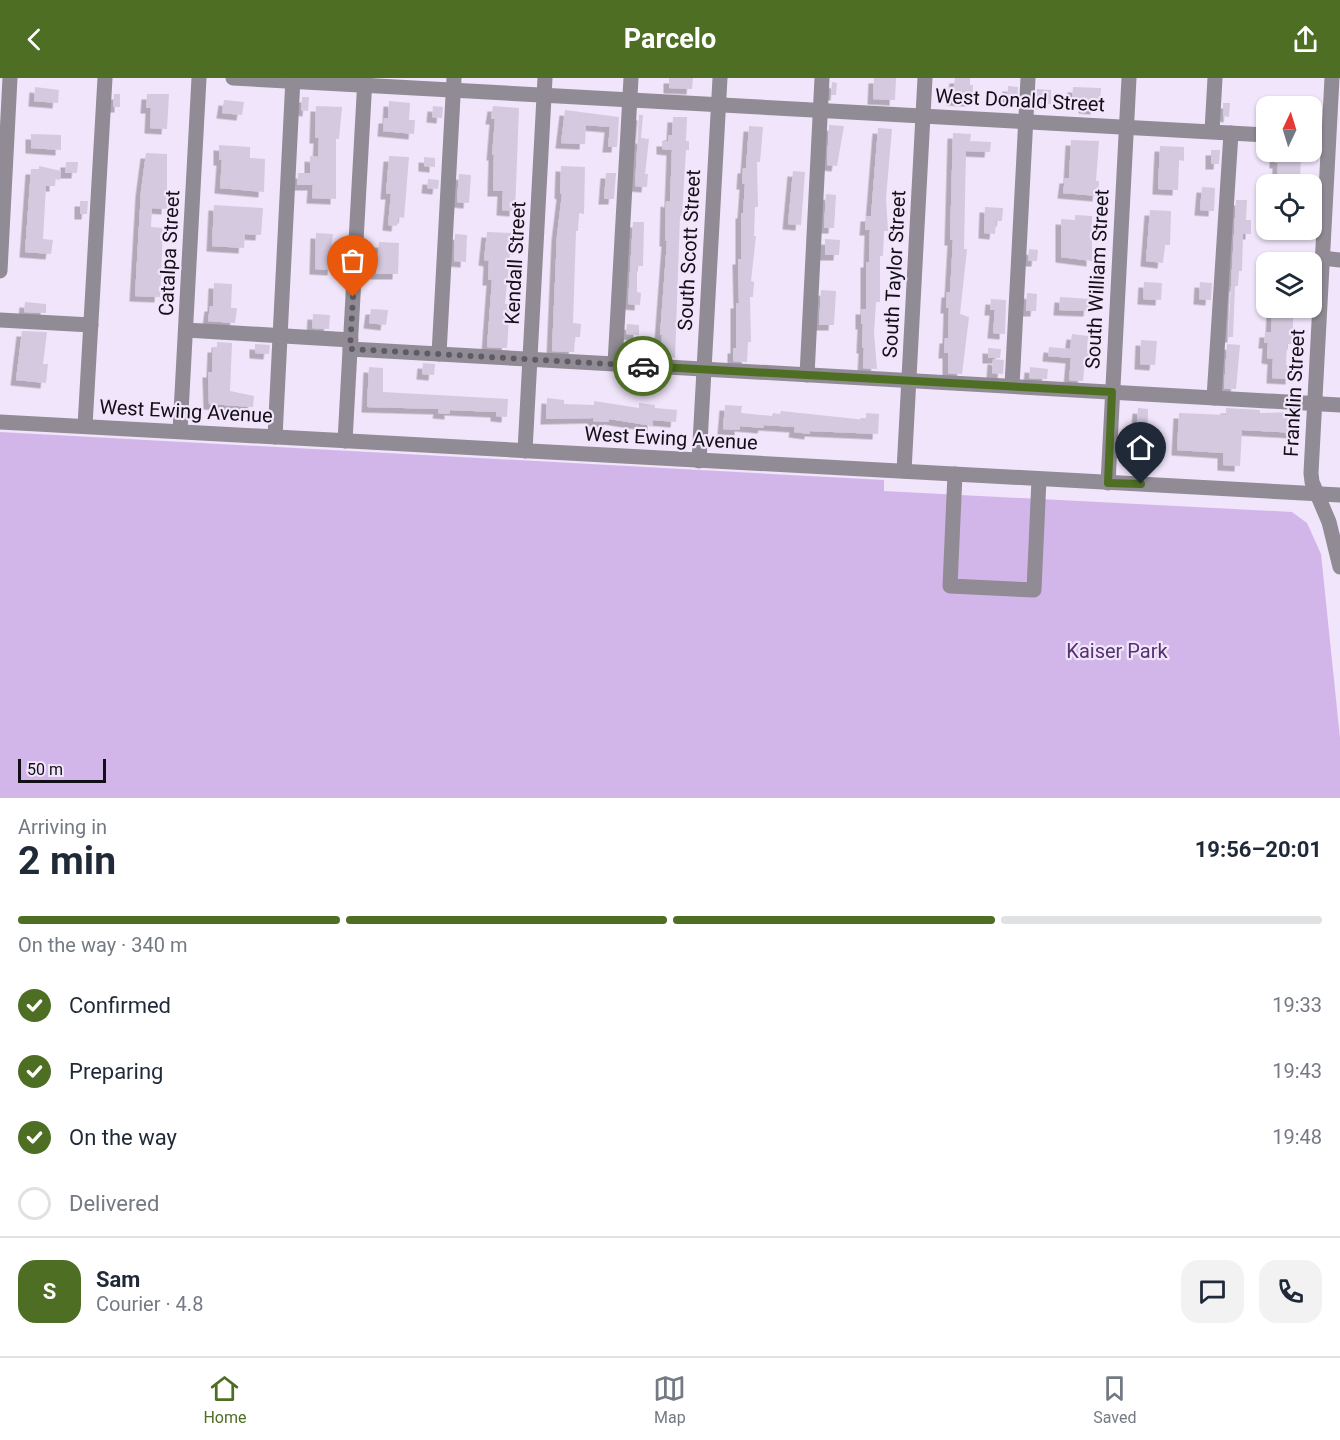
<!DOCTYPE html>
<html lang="en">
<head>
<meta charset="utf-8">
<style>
  body { margin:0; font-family:Roboto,sans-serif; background:#f2f2f3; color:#1f2937; height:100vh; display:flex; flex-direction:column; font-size:22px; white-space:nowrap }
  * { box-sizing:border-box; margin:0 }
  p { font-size:20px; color:#747a83 }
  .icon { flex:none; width:33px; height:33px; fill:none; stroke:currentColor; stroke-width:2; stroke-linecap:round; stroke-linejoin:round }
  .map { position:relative; height:720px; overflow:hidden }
  .panel { display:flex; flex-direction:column; background:#fff; flex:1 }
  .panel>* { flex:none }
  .needle { width:39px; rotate:4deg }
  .buttons { position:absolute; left:1256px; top:18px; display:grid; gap:12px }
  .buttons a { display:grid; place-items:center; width:66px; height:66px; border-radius:12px; background:#fff; box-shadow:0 2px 4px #0004; font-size:30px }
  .scale { position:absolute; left:18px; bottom:15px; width:88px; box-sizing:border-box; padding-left:6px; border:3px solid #130f16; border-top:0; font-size:16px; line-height:21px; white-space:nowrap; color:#130f16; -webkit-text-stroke:4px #f0e5fa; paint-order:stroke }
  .pin { position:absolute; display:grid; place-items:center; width:51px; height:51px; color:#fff; margin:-62px -26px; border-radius:50% 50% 50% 0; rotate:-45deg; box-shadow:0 0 6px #0007 }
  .pin .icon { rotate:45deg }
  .courier { position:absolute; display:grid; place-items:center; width:60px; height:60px; margin:-30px; border:4px solid #4e6e24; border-radius:50%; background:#fff; color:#222; box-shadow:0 2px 8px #0007 }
  .summary em { font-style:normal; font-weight:700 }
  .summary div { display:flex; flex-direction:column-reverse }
  .summary { display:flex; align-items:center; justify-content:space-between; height:102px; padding:0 18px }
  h1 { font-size:39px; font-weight:700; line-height:45px }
  .bar { display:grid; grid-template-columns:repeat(4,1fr); gap:9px 6px; align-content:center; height:72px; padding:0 18px }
  .bar i { height:8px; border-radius:4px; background:#e0e1e3 }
  .bar .selected { background:#4e6e24 }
  .bar p { grid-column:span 4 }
  .line { display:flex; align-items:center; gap:15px; padding:0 18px; border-top:2px solid #e0e1e3 }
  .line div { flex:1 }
  .round { display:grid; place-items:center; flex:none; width:63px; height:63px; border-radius:18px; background:#f2f2f3 }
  ol { padding:0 18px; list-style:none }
  li { display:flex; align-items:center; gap:18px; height:66px }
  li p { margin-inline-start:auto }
  li .icon { padding:6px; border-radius:50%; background:#4e6e24; color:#fff; stroke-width:4 }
  li:last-child { color:#747a83 }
  li i { width:33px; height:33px; border:3px solid #e0e1e3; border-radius:50% }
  header { display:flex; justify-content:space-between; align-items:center; height:78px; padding:0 18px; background:#4e6e24; color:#fff; font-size:27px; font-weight:700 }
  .menu { display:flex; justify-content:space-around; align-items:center; height:84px; border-top:2px solid #e0e1e3; background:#fff; font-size:16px; color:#747a83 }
  .menu a { display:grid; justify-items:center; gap:3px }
  .menu .selected { color:#4e6e24 }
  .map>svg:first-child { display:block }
  .green { fill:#d2b6ea }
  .building { fill:#d4c9de; filter:url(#shadow) }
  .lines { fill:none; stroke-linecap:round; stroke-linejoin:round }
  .minor { stroke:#908b94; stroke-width:15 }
  .done { stroke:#605a66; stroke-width:6; stroke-dasharray:0 10.8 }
  .route { stroke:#4e6e24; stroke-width:8 }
  .labels { text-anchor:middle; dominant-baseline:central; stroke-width:4.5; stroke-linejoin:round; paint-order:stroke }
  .street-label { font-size:20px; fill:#130f16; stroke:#f0e5fa }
  .park-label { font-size:20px; fill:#573272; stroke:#f0e5fa }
</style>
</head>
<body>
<header><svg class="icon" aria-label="back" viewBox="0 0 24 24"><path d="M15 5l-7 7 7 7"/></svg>Parcelo<svg class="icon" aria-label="share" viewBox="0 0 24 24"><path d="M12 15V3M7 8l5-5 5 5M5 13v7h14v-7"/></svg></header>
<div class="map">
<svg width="1340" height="720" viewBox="0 0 1340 720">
  <defs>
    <filter id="shadow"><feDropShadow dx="-5.5" dy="5.5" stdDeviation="0" flood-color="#0004"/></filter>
  </defs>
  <rect width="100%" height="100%" fill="#f0e5fa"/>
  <path class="green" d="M0 354 884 402V413L1292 434 1307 445 1321 476 1340 660V720H0Z"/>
  <g class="building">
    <path d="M669 0H693L692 11 669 10Z"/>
    <path d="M874 0H896L895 22 873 21Z"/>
    <path d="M955 0H970V7H973L972 23 952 22Z"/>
    <path d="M832 4 837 5 836 17H831Z"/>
    <path d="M1008 8 1018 9 1017 24 1007 23Z"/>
    <path d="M35 9 59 12 58 25 34 23Z"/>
    <path d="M1073 9 1101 10 1100 24H1096V31L1084 30 1085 23 1072 22Z"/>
    <path d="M1037 11 1051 12V26L1036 25Z"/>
    <path d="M114 16H120V29H113Z"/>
    <path d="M147 16H169L167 51 150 50 151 30H146Z"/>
    <path d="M302 19H309L308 33 301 32Z"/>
    <path d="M224 22 244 24 242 37 222 35Z"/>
    <path d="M389 23 410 25 409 42H415L414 56 383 53 384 40H388Z"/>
    <path d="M1223 25H1230L1229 39 1223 38Z"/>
    <path d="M316 28 342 29 339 61H336V121L312 120 313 107H297L298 95H310V78L318 79 319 60H315Z"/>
    <path d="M433 28 443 29 442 40 432 39Z"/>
    <path d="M493 28 519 30 515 133 502 132 503 113H493L494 77H492L495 41H491Z"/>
    <path d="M565 32 619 39 617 69H608L610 49 586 47 585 66 561 65Z"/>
    <path d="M639 37H643L641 60 649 61 645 96H648L647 109 635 108Z"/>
    <path d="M673 39H687L686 63H689V72H686L682 138H680L675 280 661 279 662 257H660L667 163H665L666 123 670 124 672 72 662 71V63H668L669 57H672Z"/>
    <path d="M829 47 844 48 837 88 827 87Z"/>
    <path d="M749 48 763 49 760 84H757L758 129H755L754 158H756L751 203 754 204 753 219H750L751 264H748L747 284 733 283V270H736V225H739L738 181H741V135H743L745 106H742L743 90H746Z"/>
    <path d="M878 50 892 51 886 120 888 153H884L883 178H880V224H876L874 255 877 291 863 290 864 270H862L863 246H861V231H866V184H869L870 152H865L866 138H871Z"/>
    <path d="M953 55 971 56 970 63 991 64 990 74 966 73 964 171H967L960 236 969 239 962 296 948 295V275H944L945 260H948L949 230H946L947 214H950L953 162H950Z"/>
    <path d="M31 56 61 57V72L31 70Z"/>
    <path d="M1071 62 1099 63 1096 103H1099L1098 118 1063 115 1065 100H1069Z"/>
    <path d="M219 67 250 69V80L265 81 264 114 220 110 222 82H219Z"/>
    <path d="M1160 68 1184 69V83L1179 82 1178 112 1158 111Z"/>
    <path d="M1211 72H1220L1219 86H1211Z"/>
    <path d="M1275 74H1301L1300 106H1281V103H1277L1278 85H1275Z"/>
    <path d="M146 75 167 76V131L152 130 151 149 163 150 160 219 135 218 141 113Z"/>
    <path d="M389 78 409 79 404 140 398 139 397 148 388 147 391 116H386Z"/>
    <path d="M424 79 435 80V89L424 88Z"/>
    <path d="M66 84H78L77 95H65Z"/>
    <path d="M39 88 61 93 60 102 55 101V108H46L43 161 53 162 51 176 25 174 31 91H39Z"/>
    <path d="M561 88 585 89 584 136 579 135 578 153H576L573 245 581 246 580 259H575L574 274 552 273 557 157 562 116 560 115Z"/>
    <path d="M793 93 805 94 801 147 788 146Z"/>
    <path d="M606 95H616L614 121H604Z"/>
    <path d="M459 96 471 97 469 125 457 124Z"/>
    <path d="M428 101 439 102 438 111 427 110Z"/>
    <path d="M1202 109 1215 110 1214 133 1200 132Z"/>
    <path d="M826 116 836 117 834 150H824Z"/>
    <path d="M1236 122H1247L1246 142H1251V156H1243L1242 193H1239L1238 208H1235L1233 259H1228Z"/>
    <path d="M80 123H88L87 136H80Z"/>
    <path d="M214 127 263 130 261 157 245 156 244 170 212 168Z"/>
    <path d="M985 129 1003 130 1002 143H996L995 156 984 155Z"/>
    <path d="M1150 132 1171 133 1170 167H1165L1163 185 1146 183Z"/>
    <path d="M1075 137 1092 138V183L1061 179V141L1075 142Z"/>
    <path d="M633 144H644L643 188H637V214L641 215 640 227 628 226Z"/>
    <path d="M487 154 512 155 505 226H510L507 270 487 269 492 202H488L489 183 484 182Z"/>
    <path d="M316 155 333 156 330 178 334 179 333 192 315 191Z"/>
    <path d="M455 156 467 157 466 184 454 183Z"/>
    <path d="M825 161 840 162 839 177H825Z"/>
    <path d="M379 164 399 165 398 196H376Z"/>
    <path d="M1029 171 1038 172 1037 183H1028Z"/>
    <path d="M1144 204 1162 205 1161 222 1143 221Z"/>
    <path d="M1200 204 1212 205 1211 222 1199 221Z"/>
    <path d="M214 205 232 206 231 230H237L235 245 208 243 210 228H213Z"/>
    <path d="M821 212 836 213 834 247H819Z"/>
    <path d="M1027 215 1037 216 1036 233H1026Z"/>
    <path d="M1060 219 1090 221 1089 233 1059 232Z"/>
    <path d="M991 221 1006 222 1005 256 993 255 995 232H990Z"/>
    <path d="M25 224 46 226V235L24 234Z"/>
    <path d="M371 231 388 232 386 247 369 245Z"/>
    <path d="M1272 231 1293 232V266H1287L1286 287H1291V301L1272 300 1273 281 1267 280 1268 265H1264L1265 254H1271Z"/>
    <path d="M313 236 330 237 329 251 312 250Z"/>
    <path d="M627 246 639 247V257L626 256Z"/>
    <path d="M22 253 47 254 43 286H48L46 305 16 302Z"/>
    <path d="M1072 256 1088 258 1087 272 1096 273V282L1085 281 1083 303 1069 302 1071 280 1048 278 1049 269 1070 271Z"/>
    <path d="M1141 262 1157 263 1155 287 1140 286Z"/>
    <path d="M217 264 232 265 230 313 254 318 253 329 209 326 208 294H212L213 269H217Z"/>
    <path d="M255 266 270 267 269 276 255 275Z"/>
    <path d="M1227 266 1240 267 1236 311H1224Z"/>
    <path d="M988 270 1001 271 1000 280H988Z"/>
    <path d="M993 281 1004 282 1003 296 992 295Z"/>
    <path d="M423 285 435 286 434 297 422 296Z"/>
    <path d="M369 289 383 290V314L508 321 507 339 496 338V334L450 332V336L438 335 439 331 367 329Z"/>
    <path d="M1030 289 1048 291 1047 301 1029 300Z"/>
    <path d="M547 320 564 322V326L594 327V323L639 330V325L655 327V330L677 332 676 344 653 342V348L609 341V344L593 343V340L546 341Z"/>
    <path d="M725 327 742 328 741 335 772 338 773 335 780 336 781 333 866 342V335L879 336 878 356 810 353V356L794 354 795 349 764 347 763 350 740 348V352L723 351Z"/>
    <path d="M1138 330 1148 331 1147 371 1135 370Z"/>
    <path d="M1226 330 1260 332V335L1298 334 1297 355 1242 352 1240 388 1223 387V375L1177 372 1179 335 1226 337Z"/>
  </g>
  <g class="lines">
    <g class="minor">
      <path d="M233 0 1266 57"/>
      <path d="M1332 0 1311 395 1312 404 1329 444 1340 489"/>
      <path d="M1212 53 1215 0"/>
      <path d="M1311 59 1328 60"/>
      <path d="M1322 180 1340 182"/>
      <path d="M0 193 10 0"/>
      <path d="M0 242 91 247"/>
      <path d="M186 252 351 262"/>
      <path d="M350 271 1340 327"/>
      <path d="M439 276 454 0"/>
      <path d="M615 286 631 0"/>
      <path d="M807 297 822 0"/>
      <path d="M1012 308 1028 0"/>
      <path d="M1214 320 1231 55"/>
      <path d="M0 344 1340 417"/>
      <path d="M85 348 105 0"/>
      <path d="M180 353 199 0"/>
      <path d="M275 359 293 0"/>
      <path d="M345 363 365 0"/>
      <path d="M525 373 545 0"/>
      <path d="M699 383 720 0"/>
      <path d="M904 393 925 0"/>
      <path d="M955 396 950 508 1034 512 1039 401"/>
      <path d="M1108 405 1129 0"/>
    </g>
  </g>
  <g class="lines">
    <path class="done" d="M353 219 350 271 643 288"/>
    <path class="route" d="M643 288 1112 314 1108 405 1141 406"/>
  </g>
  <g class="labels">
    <g class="street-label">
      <text transform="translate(1020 22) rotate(3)">West Donald Street</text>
      <text transform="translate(689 172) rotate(-87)">South Scott Street</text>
      <text transform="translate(169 175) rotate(-87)">Catalpa Street</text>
      <text transform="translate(515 185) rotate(-87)">Kendall Street</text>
      <text transform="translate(894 196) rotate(-87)">South Taylor Street</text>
      <text transform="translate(1097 201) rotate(-87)">South William Street</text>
      <text transform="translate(1294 315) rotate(-87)">Franklin Street</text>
      <text transform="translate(186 333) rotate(3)">West Ewing Avenue</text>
      <text transform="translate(671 360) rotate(3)">West Ewing Avenue</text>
    </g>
    <g class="park-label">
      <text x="1117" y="573">Kaiser Park</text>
    </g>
  </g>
</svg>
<div class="buttons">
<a><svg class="needle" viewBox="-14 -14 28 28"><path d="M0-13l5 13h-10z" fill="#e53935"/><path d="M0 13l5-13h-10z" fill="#747a83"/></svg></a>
<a><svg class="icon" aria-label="locate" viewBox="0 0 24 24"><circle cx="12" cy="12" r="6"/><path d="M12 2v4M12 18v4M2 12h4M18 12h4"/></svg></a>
<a><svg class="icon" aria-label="layers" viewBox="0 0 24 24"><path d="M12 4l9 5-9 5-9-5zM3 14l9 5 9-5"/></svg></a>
</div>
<div class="scale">50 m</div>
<div class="pin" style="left:353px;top:219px;background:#ea580c"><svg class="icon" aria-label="bag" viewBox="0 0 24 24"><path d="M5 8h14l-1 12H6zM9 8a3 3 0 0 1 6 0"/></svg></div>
<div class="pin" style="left:1141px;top:406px;background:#1f2937"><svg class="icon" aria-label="home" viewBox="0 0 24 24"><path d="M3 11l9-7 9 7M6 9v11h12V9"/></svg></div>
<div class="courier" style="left:643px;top:288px"><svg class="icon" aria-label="car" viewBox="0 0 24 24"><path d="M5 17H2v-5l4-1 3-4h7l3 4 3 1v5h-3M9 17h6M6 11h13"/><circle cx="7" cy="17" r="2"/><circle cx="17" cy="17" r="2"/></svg></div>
</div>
<section class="panel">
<div class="summary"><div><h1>2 min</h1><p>Arriving in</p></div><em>19:56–20:01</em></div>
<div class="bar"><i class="selected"></i><i class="selected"></i><i class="selected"></i><i></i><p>On the way · 340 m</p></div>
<ol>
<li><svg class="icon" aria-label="check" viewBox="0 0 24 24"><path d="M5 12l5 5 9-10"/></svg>Confirmed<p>19:33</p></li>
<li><svg class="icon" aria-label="check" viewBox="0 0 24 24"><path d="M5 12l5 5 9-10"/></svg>Preparing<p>19:43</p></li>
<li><svg class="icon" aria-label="check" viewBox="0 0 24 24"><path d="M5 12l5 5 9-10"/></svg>On the way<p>19:48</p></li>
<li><i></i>Delivered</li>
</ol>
<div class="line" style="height:108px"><b class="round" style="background:#4e6e24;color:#fff">S</b><div><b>Sam</b><p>Courier · 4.8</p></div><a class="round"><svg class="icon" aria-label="chat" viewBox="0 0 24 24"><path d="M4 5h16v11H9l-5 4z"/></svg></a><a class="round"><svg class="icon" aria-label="phone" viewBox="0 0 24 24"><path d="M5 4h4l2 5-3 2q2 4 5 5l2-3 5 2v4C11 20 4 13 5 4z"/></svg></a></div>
</section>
<nav class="menu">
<a class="selected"><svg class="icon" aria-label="home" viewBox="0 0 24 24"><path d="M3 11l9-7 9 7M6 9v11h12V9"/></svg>Home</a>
<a><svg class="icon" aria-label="map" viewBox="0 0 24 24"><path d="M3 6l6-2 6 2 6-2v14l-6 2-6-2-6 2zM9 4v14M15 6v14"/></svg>Map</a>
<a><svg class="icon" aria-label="saved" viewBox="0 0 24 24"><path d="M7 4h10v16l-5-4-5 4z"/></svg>Saved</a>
</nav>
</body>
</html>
